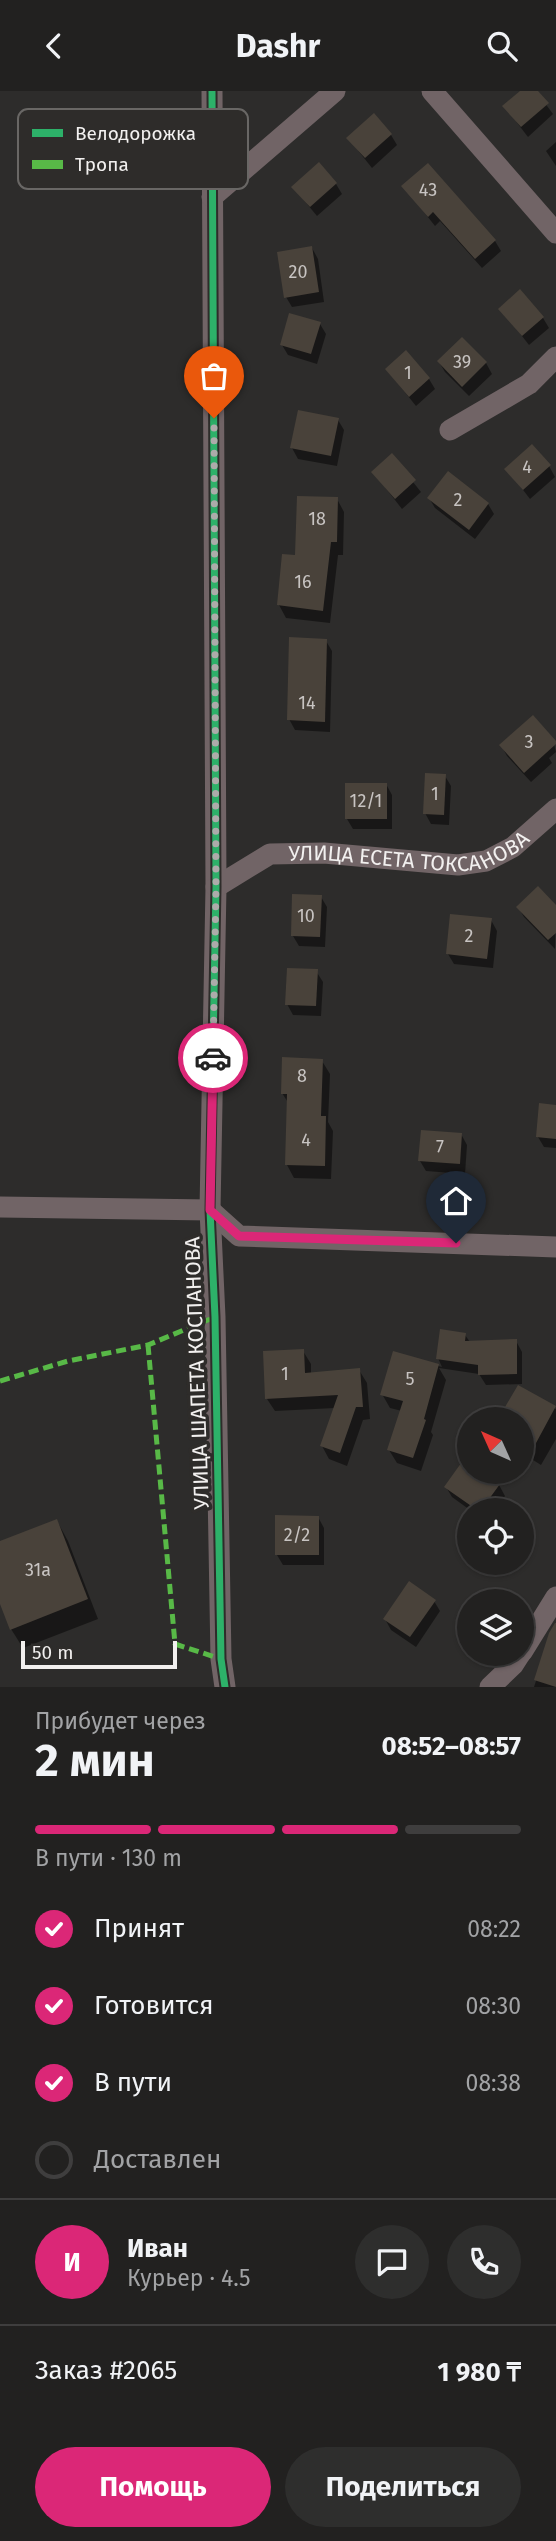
<!DOCTYPE html>
<html lang="ru">
<head>
<meta charset="utf-8">
<style>
  body { margin:0; font-family:"Fira Sans",sans-serif; background:#2e2e2d; color:#f1f3f6; height:100vh; display:flex; flex-direction:column; font-size:26px; white-space:nowrap }
  * { box-sizing:border-box; margin:0 }
  p { font-size:23px; color:#a2a3a5 }
  .icon { flex:none; width:38px; height:38px; fill:none; stroke:currentColor; stroke-width:2; stroke-linecap:round; stroke-linejoin:round }
  .map { position:relative; height:1596px; overflow:hidden }
  .drawer { display:flex; flex-direction:column; background:#222120; flex:1 }
  .drawer>* { flex:none }
  .needle { width:46px; rotate:315deg }
  .fabs { position:absolute; left:457px; top:1316px; display:grid; gap:14px }
  .fabs a { display:grid; place-items:center; width:77px; height:77px; border-radius:50%; background:#222120; box-shadow:0 2px 5px #0004,0 0 0 2px #3f3e3e; font-size:35px }
  .scale { position:absolute; left:21px; bottom:18px; width:156px; box-sizing:border-box; padding-left:7px; border:4px solid #f2f0ef; border-top:0; font-size:19px; line-height:24px; white-space:nowrap; color:#f2f0ef; -webkit-text-stroke:5px #2e2c2a; paint-order:stroke }
  .pin { position:absolute; display:grid; place-items:center; width:60px; height:60px; color:#fff; margin:-72px -30px; border-radius:50% 50% 50% 0; rotate:-45deg; box-shadow:0 0 7px #0007 }
  .pin .icon { rotate:45deg }
  .courier { position:absolute; display:grid; place-items:center; width:70px; height:70px; margin:-35px; border:5px solid #db2777; border-radius:50%; background:#fff; color:#222; box-shadow:0 2px 9px #0007 }
  .overview em { font-style:normal; font-weight:700 }
  .overview div { display:flex; flex-direction:column-reverse }
  .overview { display:flex; align-items:center; justify-content:space-between; height:119px; padding:0 35px }
  h1 { font-size:46px; font-weight:700; line-height:52px }
  .bar { display:grid; grid-template-columns:repeat(4,1fr); gap:10px 7px; align-content:center; height:84px; padding:0 35px }
  .bar i { height:9px; border-radius:5px; background:#3f3e3e }
  .bar .on { background:#db2777 }
  .bar p { grid-column:span 4 }
  .line { display:flex; align-items:center; gap:18px; padding:0 35px; border-top:2px solid #3f3e3e }
  .line div { flex:1 }
  .round { display:grid; place-items:center; flex:none; width:74px; height:74px; border-radius:37px; background:#2e2e2d }
  ol { padding:0 35px; list-style:none }
  li { display:flex; align-items:center; gap:21px; height:77px }
  li p { margin-inline-start:auto }
  li .icon { padding:7px; border-radius:50%; background:#db2777; color:#fff; stroke-width:4 }
  li:last-child { color:#a2a3a5 }
  li i { width:38px; height:38px; border:4px solid #3f3e3e; border-radius:50% }
  .cta { display:flex; gap:14px; margin-top:auto; padding:14px 35px }
  .cta a { flex:1; height:80px; border-radius:42px; background:#db2777; color:#fff; font-size:28px; font-weight:700; line-height:80px; text-align:center }
  .cta a+a { background:#2e2e2d; color:#f1f3f6 }
  header { display:flex; justify-content:space-between; align-items:center; height:91px; padding:0 35px; background:#222120; font-size:32px; font-weight:700 }
  .map>svg:first-child { display:block }
  .shadow { fill:#0007 }
  .building { fill:#49423a }
  .lines { fill:none; stroke-linecap:round; stroke-linejoin:round }
  .minor { stroke:#716466; stroke-width:21 }
  .quiet { stroke:#58b947; stroke-width:5; stroke-dasharray:10 5; stroke-linecap:butt }
  .cycleway-casing { stroke:#2e2c2a; stroke-width:11 }
  .cycleway { stroke:#2db169; stroke-width:7 }
  .done { stroke:#adabaa; stroke-width:7; stroke-dasharray:0 12.6 }
  .route { stroke:#db2777; stroke-width:9 }
  .labels { text-anchor:middle; dominant-baseline:central; stroke-width:7; stroke-linejoin:round; paint-order:stroke }
  .number-label { font-size:18px; fill:#c8c4c2 }
  .street-label { font-size:21px; fill:#f2f0ef; stroke:#2e2c2a }
  .key { fill:#2e2c2a; stroke:#696765; stroke-width:2 }
  .key-label { font-size:19px; fill:#f2f0ef }
</style>
</head>
<body>
<header><svg class="icon" aria-label="back" viewBox="0 0 24 24"><path d="M15 5l-7 7 7 7"/></svg>Dashr<svg class="icon" aria-label="search" viewBox="0 0 24 24"><circle cx="10" cy="10" r="6"/><path d="M15 15l6 6"/></svg></header>
<div class="map">
<svg width="556" height="1596" viewBox="0 0 556 1596">
  <rect width="100%" height="100%" fill="#2d2c2b"/>
  <g class="shadow">
    <path d="M522 0H536L553 23 528 46 505 16Z"/>
    <path d="M391 44 397 54 372 77 348 47Z"/>
    <path d="M556 51V75L546 60Z"/>
    <path d="M336 93 342 103 317 125 293 96Z"/>
    <path d="M404 96 495 150 501 160 482 177 440 130 435 135Z"/>
    <path d="M312 157 318 168 324 211 292 216 286 206Z"/>
    <path d="M501 218 543 227 549 237 529 254Z"/>
    <path d="M320 233 326 243 317 273 288 264 282 254Z"/>
    <path d="M439 271 486 272 492 283 469 305 445 281Z"/>
    <path d="M387 279 429 288 435 298 416 315Z"/>
    <path d="M338 329 344 339 337 375 298 368 292 357Z"/>
    <path d="M392 365 421 401 402 418 373 381Z"/>
    <path d="M549 375 555 386 530 408 507 378Z"/>
    <path d="M429 407 488 413 494 423 475 448 435 417Z"/>
    <path d="M337 408 344 421 343 464H338L330 532 286 527 279 514Z"/>
    <path d="M326 550 332 560 330 641 295 639 289 628Z"/>
    <path d="M553 649 556 661 549 667 552 672 531 691 507 665 501 654Z"/>
    <path d="M445 685 451 695 449 734 431 733 425 722Z"/>
    <path d="M386 693 392 704V738H353L347 728Z"/>
    <path d="M321 806 327 816 325 856 299 855 293 845Z"/>
    <path d="M518 816H556L555 858 524 826Z"/>
    <path d="M491 829 497 840 493 877 454 873 448 863Z"/>
    <path d="M316 880 323 891 321 925 293 924 287 913Z"/>
    <path d="M322 970 330 983 328 1031 333 1040 331 1088 294 1087 287 1074 289 1013 282 1002Z"/>
    <path d="M556 1015V1057L544 1056 538 1046Z"/>
    <path d="M461 1043 467 1054 465 1083 426 1080 420 1070Z"/>
    <path d="M465 1244 470 1251 516 1250 522 1261V1293L486 1294 479 1283 439 1277 446 1289 431 1341 433 1344 421 1380 397 1372 389 1359 402 1320 390 1317 382 1303 394 1263 442 1276 438 1267Z"/>
    <path d="M303 1260 311 1273V1283L359 1279 367 1292 370 1328 363 1329 347 1375 329 1368 322 1355 335 1317 275 1320 267 1308Z"/>
    <path d="M519 1296 556 1318V1348L541 1374 522 1362V1328H500Z"/>
    <path d="M469 1373V1381H480L499 1394 505 1405 494 1419H470L452 1406 446 1396Z"/>
    <path d="M318 1426 324 1437V1474H283L277 1464Z"/>
    <path d="M57 1430 68 1450 98 1528 23 1557 11 1538 0 1508V1452Z"/>
    <path d="M434 1510 440 1520 416 1556 391 1539 385 1528Z"/>
    <path d="M551 1543 556 1544V1596H534Z"/>
  </g>
  <g class="building">
    <path d="M520 0H538L549 12 521 36 502 15Z"/>
    <path d="M374 22 392 43 365 67 346 47Z"/>
    <path d="M319 71 337 92 310 116 291 96Z"/>
    <path d="M428 72 496 149 475 168 433 121 428 126 401 95Z"/>
    <path d="M312 155 319 201 284 207 277 161Z"/>
    <path d="M520 198 544 226 522 245 498 218Z"/>
    <path d="M289 222 321 231 311 263 280 254Z"/>
    <path d="M462 246 487 271 462 296 437 270Z"/>
    <path d="M406 259 430 287 409 306 385 278Z"/>
    <path d="M298 319 339 327 331 365 290 357Z"/>
    <path d="M532 353 551 374 523 399 504 378Z"/>
    <path d="M392 362 416 389 395 408 371 381Z"/>
    <path d="M448 380 489 412 469 439 427 407Z"/>
    <path d="M297 405 338 406 337 451H331L323 520 277 514 282 463 295 464Z"/>
    <path d="M289 546 327 548 325 631 287 629Z"/>
    <path d="M533 624 556 650V653L524 682 499 654Z"/>
    <path d="M425 682 446 683 444 724 423 723Z"/>
    <rect x="345" y="692" width="42" height="36"/>
    <path d="M538 795 556 814V842L548 849 516 816Z"/>
    <path d="M292 803 322 804 320 846 291 845Z"/>
    <path d="M450 823 492 827 487 868 446 863Z"/>
    <path d="M287 877 318 878 316 915 285 914Z"/>
    <path d="M282 966 323 968 321 1025H326L325 1075 285 1074 287 1003H281Z"/>
    <path d="M539 1012 556 1014V1048L536 1046Z"/>
    <path d="M421 1039 462 1042 460 1073 418 1070Z"/>
    <path d="M440 1238 466 1242 465 1250 517 1248V1283L478 1284V1274L436 1268Z"/>
    <path d="M304 1258 305 1282 360 1277 363 1316H356L340 1362 320 1355 338 1304 265 1308 263 1260Z"/>
    <path d="M393 1260 439 1273 424 1328 426 1329 413 1367 387 1359 403 1310 380 1304Z"/>
    <path d="M518 1294 556 1315 522 1378V1328H498Z"/>
    <path d="M469 1361V1381H483L500 1393 481 1419H477L444 1396Z"/>
    <path d="M275 1424 319 1425V1464H275Z"/>
    <path d="M57 1428 88 1508 10 1539 0 1513V1450Z"/>
    <path d="M409 1490 436 1509 410 1546 383 1528Z"/>
    <path d="M555 1532H556V1596L534 1589 549 1542Z"/>
  </g>
  <g class="lines">
    <g class="minor">
      <path d="M212 0 216 796 210 1119 215 1226 221 1568 225 1596"/>
      <path d="M432 0 556 142"/>
      <path d="M212 106 335 0"/>
      <path d="M450 339 529 293 556 266"/>
      <path id="s1" d="M216 796 270 763 324 762 458 774 486 770 513 756 556 718"/>
      <path d="M0 1116 210 1119 239 1145 556 1156"/>
      <path d="M522 1561 556 1506"/>
      <path d="M490 1596 513 1574 520 1563"/>
    </g>
    <g class="quiet">
      <path d="M148 1254 175 1553 221 1568"/>
      <path d="M0 1290 68 1270 148 1254 215 1226"/>
    </g>
    <g class="cycleway-casing">
      <path id="cycleway" d="M212 0 216 796 210 1119 215 1226 221 1568 225 1596"/>
    </g>
    <use href="#cycleway" class="cycleway"/>
  </g>
  <g class="lines">
    <path class="done" d="M213 967 216 796 214 327"/>
    <path class="route" d="M213 967 210 1119 239 1145 456 1152"/>
  </g>
  <g class="labels">
    <g class="number-label">
      <text x="428" y="99">43</text>
      <text x="298" y="181">20</text>
      <text x="462" y="271">39</text>
      <text x="408" y="282">1</text>
      <text x="527" y="376">4</text>
      <text x="458" y="409">2</text>
      <text x="317" y="428">18</text>
      <text x="303" y="491">16</text>
      <text x="307" y="612">14</text>
      <text x="529" y="651">3</text>
      <text x="435" y="703">1</text>
      <text x="366" y="710">12/1</text>
      <text x="306" y="825">10</text>
      <text x="469" y="845">2</text>
      <text x="302" y="985">8</text>
      <text x="306" y="1049">4</text>
      <text x="440" y="1056">7</text>
      <text x="285" y="1283">1</text>
      <text x="410" y="1288">5</text>
      <text x="297" y="1444">2/2</text>
      <text x="38" y="1479">31а</text>
    </g>
    <g class="street-label">
      <text stroke="none"><textPath href="#s1" startOffset="205">УЛИЦА ЕСЕТА ТОКСАНОВА</textPath></text>
      <text transform="translate(197 1282) rotate(-92)">УЛИЦА ШАПЕТА КОСПАНОВА</text>
    </g>
  </g>
  <rect x="18" y="18" width="230" height="80" rx="10" class="key"/>
  <rect x="32" y="38" width="31" height="8" fill="#2db169"/>
  <rect x="32" y="69" width="31" height="9" fill="#58b947"/>
  <g class="key-label">
    <text x="75" y="49">Велодорожка</text>
    <text x="75" y="80">Тропа</text>
  </g>
</svg>
<div class="fabs">
<a><svg class="needle" viewBox="-14 -14 28 28"><path d="M0-13l5 13h-10z" fill="#e53935"/><path d="M0 13l5-13h-10z" fill="#a2a3a5"/></svg></a>
<a><svg class="icon" aria-label="locate" viewBox="0 0 24 24"><circle cx="12" cy="12" r="6"/><path d="M12 2v4M12 18v4M2 12h4M18 12h4"/></svg></a>
<a><svg class="icon" aria-label="layers" viewBox="0 0 24 24"><path d="M12 4l9 5-9 5-9-5zM3 14l9 5 9-5"/></svg></a>
</div>
<div class="scale">50 m</div>
<div class="pin" style="left:214px;top:327px;background:#ea580c"><svg class="icon" aria-label="bag" viewBox="0 0 24 24"><path d="M5 8h14l-1 12H6zM9 8a3 3 0 0 1 6 0"/></svg></div>
<div class="pin" style="left:456px;top:1152px;background:#1f2937"><svg class="icon" aria-label="home" viewBox="0 0 24 24"><path d="M3 11l9-7 9 7M6 9v11h12V9"/></svg></div>
<div class="courier" style="left:213px;top:967px"><svg class="icon" aria-label="car" viewBox="0 0 24 24"><path d="M5 17H2v-5l4-1 3-4h7l3 4 3 1v5h-3M9 17h6M6 11h13"/><circle cx="7" cy="17" r="2"/><circle cx="17" cy="17" r="2"/></svg></div>
</div>
<section class="drawer">
<div class="overview"><div><h1>2 мин</h1><p>Прибудет через</p></div><em>08:52–08:57</em></div>
<div class="bar"><i class="on"></i><i class="on"></i><i class="on"></i><i></i><p>В пути · 130 m</p></div>
<ol>
<li><svg class="icon" aria-label="check" viewBox="0 0 24 24"><path d="M5 12l5 5 9-10"/></svg>Принят<p>08:22</p></li>
<li><svg class="icon" aria-label="check" viewBox="0 0 24 24"><path d="M5 12l5 5 9-10"/></svg>Готовится<p>08:30</p></li>
<li><svg class="icon" aria-label="check" viewBox="0 0 24 24"><path d="M5 12l5 5 9-10"/></svg>В пути<p>08:38</p></li>
<li><i></i>Доставлен</li>
</ol>
<div class="line" style="height:126px"><b class="round" style="background:#db2777;color:#fff">И</b><div><b>Иван</b><p>Курьер · 4.5</p></div><a class="round"><svg class="icon" aria-label="chat" viewBox="0 0 24 24"><path d="M4 5h16v11H9l-5 4z"/></svg></a><a class="round"><svg class="icon" aria-label="phone" viewBox="0 0 24 24"><path d="M5 4h4l2 5-3 2q2 4 5 5l2-3 5 2v4C11 20 4 13 5 4z"/></svg></a></div>
<div class="line" style="height:91px"><div>Заказ #2065</div><b>1 980 ₸</b></div>
<div class="cta"><a>Помощь</a><a>Поделиться</a></div>
</section>
</body>
</html>
